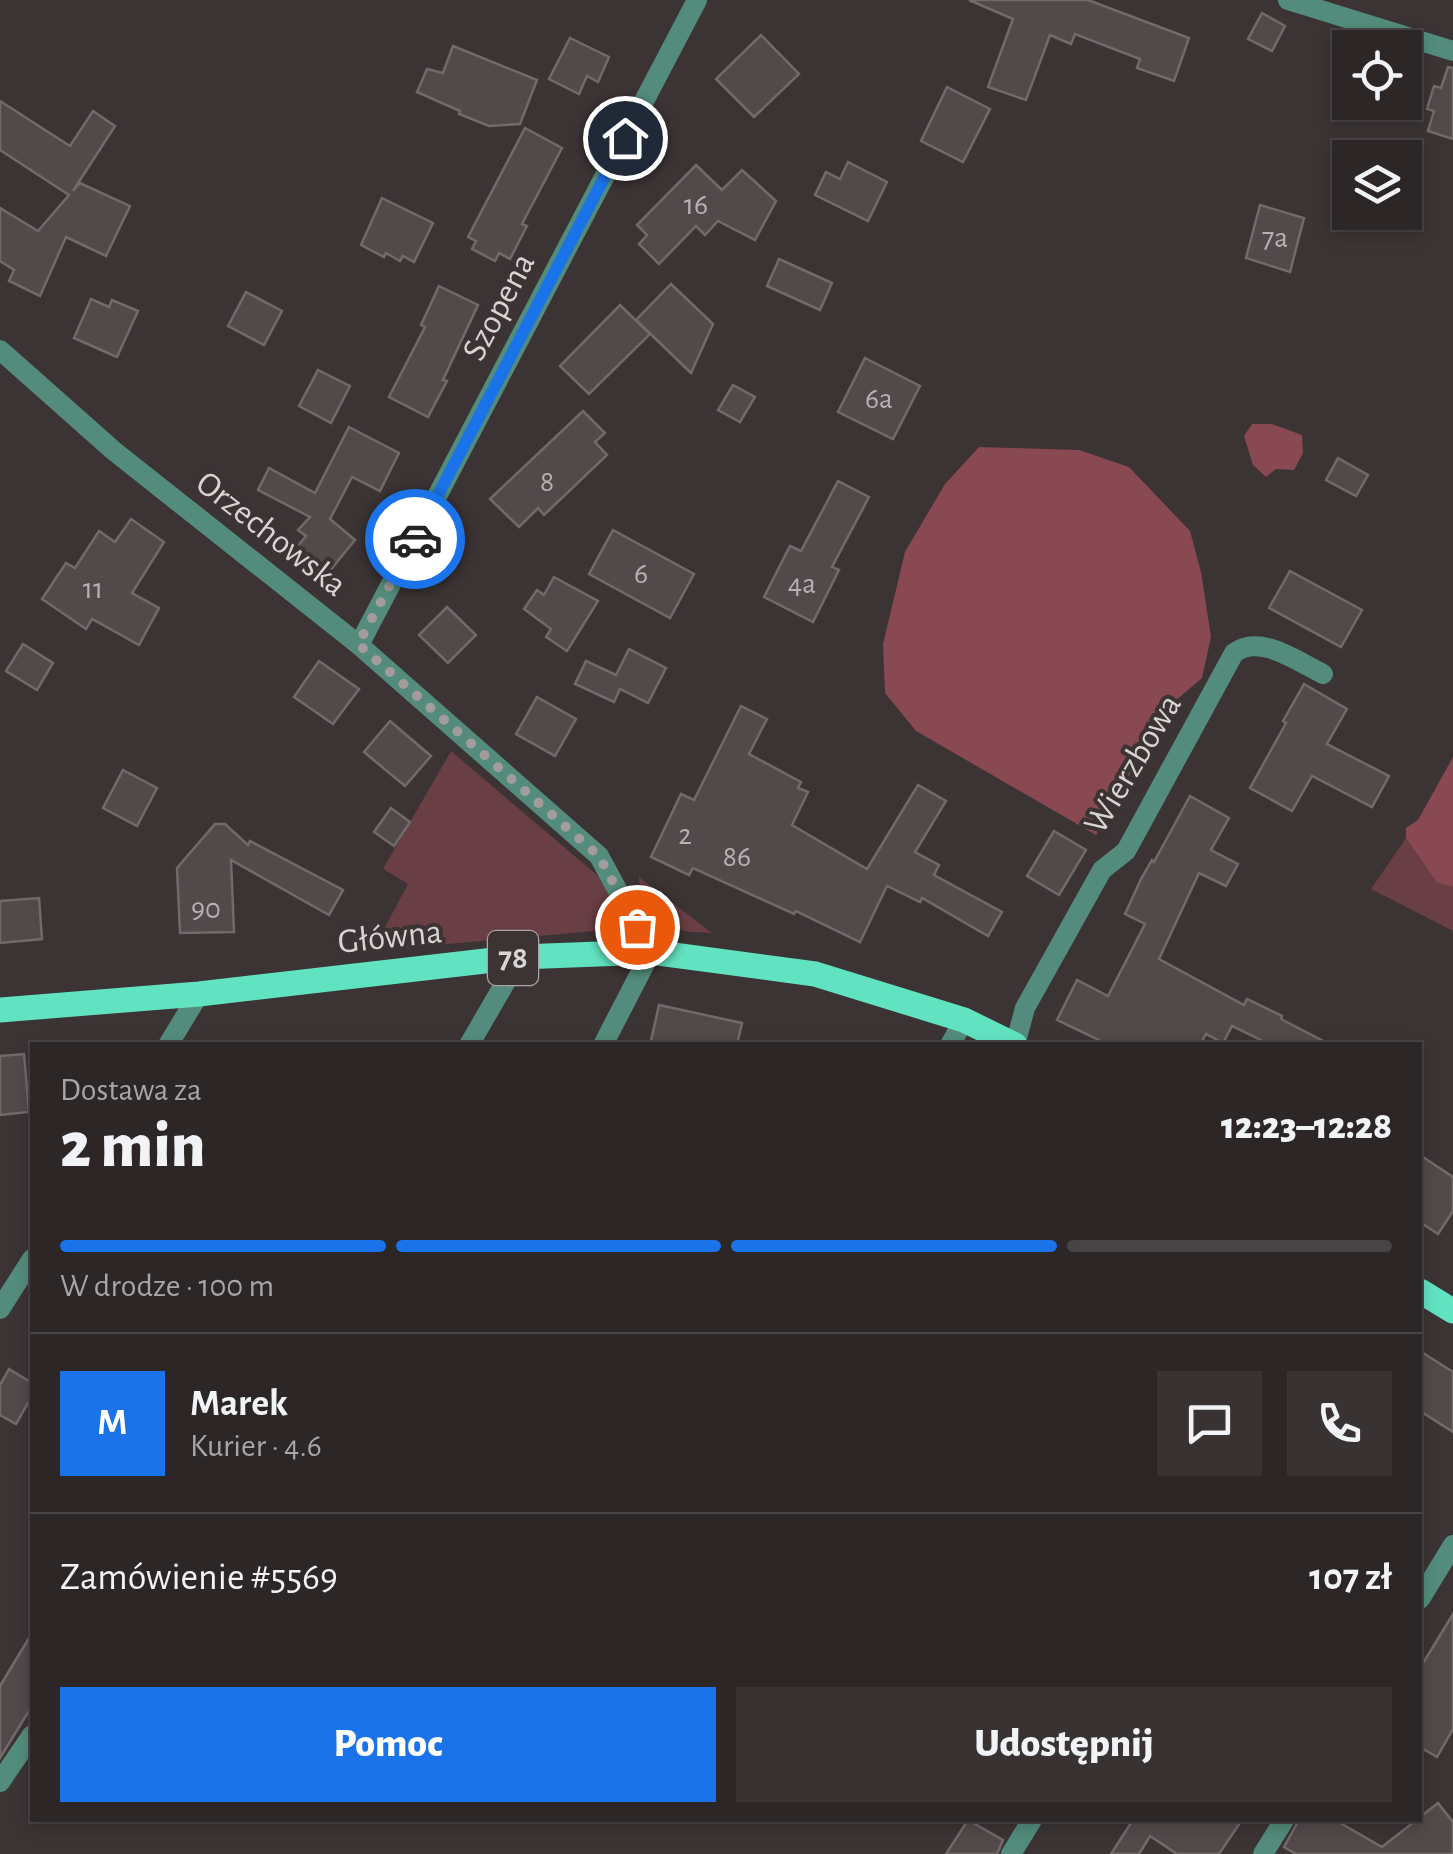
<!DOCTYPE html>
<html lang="pl">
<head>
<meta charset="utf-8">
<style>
  body { margin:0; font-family:"Alegreya Sans",sans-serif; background:#383233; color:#f1f3f6; height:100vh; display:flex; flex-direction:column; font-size:38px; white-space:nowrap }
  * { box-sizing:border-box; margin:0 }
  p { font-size:32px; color:#a6a5a7 }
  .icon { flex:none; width:55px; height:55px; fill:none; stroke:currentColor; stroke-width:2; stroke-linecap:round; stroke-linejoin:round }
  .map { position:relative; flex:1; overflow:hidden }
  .drawer { position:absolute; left:30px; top:1042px; width:1392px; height:780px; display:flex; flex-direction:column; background:#2c2627; border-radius:0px; box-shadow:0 5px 15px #0003,0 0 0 2px #484344 }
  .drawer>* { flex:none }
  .controls { position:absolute; left:1332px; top:30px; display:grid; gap:20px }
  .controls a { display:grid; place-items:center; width:90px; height:90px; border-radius:0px; background:#2c2627; box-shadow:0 5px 15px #0003,0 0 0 2px #484344; font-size:50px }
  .pin { position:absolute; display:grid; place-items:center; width:85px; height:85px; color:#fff; margin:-42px; border:5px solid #fff; border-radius:50%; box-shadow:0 2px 10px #0007 }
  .courier { position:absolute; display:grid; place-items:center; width:100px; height:100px; margin:-50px; border:8px solid #1a73e8; border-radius:50%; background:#fff; color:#222; box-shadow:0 2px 12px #0007 }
  .head em { font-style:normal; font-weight:800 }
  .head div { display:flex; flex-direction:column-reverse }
  .head { display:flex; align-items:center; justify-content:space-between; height:170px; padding:0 30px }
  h1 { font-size:65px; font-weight:800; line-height:75px }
  .bar { display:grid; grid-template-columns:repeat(4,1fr); gap:15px 10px; align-content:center; height:120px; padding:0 30px }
  .bar i { height:12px; border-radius:8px; background:#484344 }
  .bar .current { background:#1a73e8 }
  .bar p { grid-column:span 4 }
  .line { display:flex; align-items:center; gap:25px; padding:0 30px; border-top:2px solid #484344 }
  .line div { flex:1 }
  .round { display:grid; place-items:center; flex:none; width:105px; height:105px; border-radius:0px; background:#383233 }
  .primary-button { display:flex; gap:20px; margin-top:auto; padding:20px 30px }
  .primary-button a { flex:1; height:115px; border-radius:0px; background:#1a73e8; color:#fff; font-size:40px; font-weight:800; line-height:115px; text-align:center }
  .primary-button a+a { background:#383233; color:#f1f3f6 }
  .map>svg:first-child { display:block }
  .green { fill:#693e44 }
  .water { fill:#884953 }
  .building { fill:#52494a; stroke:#72696a; stroke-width:2.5 }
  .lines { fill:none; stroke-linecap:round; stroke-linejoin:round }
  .minor { stroke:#538c7c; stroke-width:20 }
  .primary { stroke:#61e2c1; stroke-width:25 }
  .done { stroke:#a29c9c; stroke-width:10; stroke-dasharray:0 18 }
  .route { stroke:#1a73e8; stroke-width:12 }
  .labels { text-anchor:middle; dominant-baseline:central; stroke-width:8; stroke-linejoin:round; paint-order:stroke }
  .number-label { font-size:30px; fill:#b7b1b2 }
  .shield { fill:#3b3334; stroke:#aaa4a4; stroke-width:2.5 }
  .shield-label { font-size:32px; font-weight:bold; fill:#d9d4d4 }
  .street-label { font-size:35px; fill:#d9d4d4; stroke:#3b3334 }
</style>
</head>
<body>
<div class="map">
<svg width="1453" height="1854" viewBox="0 0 1453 1854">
  <rect width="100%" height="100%" fill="#3b3334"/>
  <g class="green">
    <path d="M451 751 604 881 613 904 605 924 595 931 391 949 384 929 408 884 383 869Z"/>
    <path d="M1406 838 1437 883 1453 887V931L1371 889Z"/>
    <path d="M639 877 712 933C701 932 688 933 678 929 660 923 638 896 639 877Z"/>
  </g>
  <g class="water">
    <path d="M1252 424H1272L1302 435 1303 453 1294 470 1276 469 1266 477 1253 465 1244 436Z"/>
    <path d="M979 447 1079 450 1129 467 1190 531 1201 572 1211 637 1202 678 1167 708 1096 835 916 731 885 693 883 644 905 552 945 484Z"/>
    <path d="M1453 757V887L1437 883 1406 838V828L1418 820Z"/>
  </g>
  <g class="building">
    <path d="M969 0H1088L1189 38 1174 81 1137 68 1140 59 1075 34 1071 44 1050 35 1026 100 988 87 1013 19Z"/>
    <path d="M1262 13 1285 26 1272 51 1248 39Z"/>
    <path d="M761 35 799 74 754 117 716 79Z"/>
    <path d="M570 38 609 57 598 82 587 76 579 94 549 79Z"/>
    <path d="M453 46 537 80 520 124 489 126 459 114 460 111 417 92 427 69 443 73Z"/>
    <path d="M1448 67 1453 68V139L1428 131 1434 111 1427 109 1434 86 1441 88Z"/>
    <path d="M947 87 990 109 963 162 921 141Z"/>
    <path d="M0 101 70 146 93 111 115 126 73 191 80 183 130 206 106 256 66 237 40 296 9 281 14 270 0 261V208L38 231 69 195 0 150Z"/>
    <path d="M525 128 562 148 522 224 527 226 510 259 499 253 495 261 472 249 476 241 468 237Z"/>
    <path d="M848 162 887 182 868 221 815 195 826 172 840 179Z"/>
    <path d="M696 165 722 190 742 170 776 201 755 240 718 221 705 235 696 226 659 264 639 244 647 235 637 225Z"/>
    <path d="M382 198 433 223 414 262 403 256 400 261 386 253 384 257 361 245Z"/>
    <path d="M1260 205 1304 218 1290 272 1246 258Z"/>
    <path d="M779 259 832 283 820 310 767 286Z"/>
    <path d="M671 284 713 324 691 373 636 320Z"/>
    <path d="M439 286 478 305 443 380 447 381 428 417 389 397 425 327 421 325Z"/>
    <path d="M246 292 282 311 264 345 228 326Z"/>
    <path d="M91 299 109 307 112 300 138 311 117 357 74 338Z"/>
    <path d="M620 305 650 334 589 394 560 366Z"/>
    <path d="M865 358 920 386 893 439 838 412Z"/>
    <path d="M318 370 350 386 331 423 299 406Z"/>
    <path d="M733 385 755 397 740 422 718 410Z"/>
    <path d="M583 411 605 433 595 442 607 455 544 515 538 508 519 527 490 499Z"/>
    <path d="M349 427 399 453 380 491 352 477 330 519 355 540 328 573 297 547 306 536 298 530 310 517 258 490 269 468 315 493Z"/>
    <path d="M1338 458 1368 475 1356 496 1326 480Z"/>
    <path d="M838 481 869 497 832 567 839 570 813 622 764 597 790 546 801 551Z"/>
    <path d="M131 519 164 542 132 593 159 608 139 645 92 619 86 629 42 599 66 563 75 568 99 531 115 542Z"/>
    <path d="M613 530 694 574 670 618 589 574Z"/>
    <path d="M1290 571 1362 610 1341 647 1269 608Z"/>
    <path d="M554 577 598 601 567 651 546 637 551 629 524 609 537 590 544 595Z"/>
    <path d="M447 607 476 635 448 663 419 635Z"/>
    <path d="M23 644 53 663 37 690 6 671Z"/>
    <path d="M629 649 666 668 648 703 620 689 614 702 575 684 586 661 616 675Z"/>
    <path d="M319 661 359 689 333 724 294 697Z"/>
    <path d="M1304 684 1347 709 1327 744 1389 776 1372 807 1312 776 1292 811 1250 788 1286 723 1283 721Z"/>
    <path d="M537 697 576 719 555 756 516 734Z"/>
    <path d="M741 706 767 719 749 754 801 782 798 788 808 792 792 825 867 869 918 785 946 801 915 852 939 865 934 875 1002 912 988 936 922 898 920 902 887 886 860 942 796 911 794 914 693 868 689 875 651 857 681 794 694 800Z"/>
    <path d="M390 721 431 756 405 786 364 752Z"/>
    <path d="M123 770 157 788 137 826 103 808Z"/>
    <path d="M1190 796 1229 818 1211 850 1238 864 1226 886 1199 873 1159 959 1244 1005 1247 999 1282 1016 1281 1019 1331 1045H1271L1232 1026 1223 1043 1206 1034 1200 1045H1109L1057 1020 1077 980 1108 996 1145 924 1125 914 1141 879 1152 860 1154 862Z"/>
    <path d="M391 808 410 822 394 846 374 832Z"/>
    <path d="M215 824H225L248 845 250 841 343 890 329 915 231 860 234 932 180 933 177 868Z"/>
    <path d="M1054 831 1086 850 1059 895 1027 876Z"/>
    <path d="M39 898 42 939 0 943V901Z"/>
    <path d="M659 1005 742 1023 737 1045H650Z"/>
    <path d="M24 1054 29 1112 0 1115V1056Z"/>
    <path d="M1420 1155 1453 1177V1211L1438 1234 1420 1222Z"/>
    <path d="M1420 1351 1453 1372V1432L1420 1411Z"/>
    <path d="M9 1369 32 1383V1396L16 1424 0 1415V1385Z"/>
    <path d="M1453 1614V1729L1437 1757 1420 1747V1668Z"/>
    <path d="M32 1633V1706L0 1758V1686Z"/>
    <path d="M1438 1803 1453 1822V1854H1296L1284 1847 1299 1820H1335L1382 1847Z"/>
    <path d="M968 1820 1003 1840 997 1854H946Z"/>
    <path d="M1127 1820H1242L1219 1854H1177L1150 1836 1139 1854H1111L1131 1823Z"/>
  </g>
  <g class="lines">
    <g class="minor">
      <path d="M1288 0 1453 51"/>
      <path d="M0 350 114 451 359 645 599 856 651 952 603 1045"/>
      <path d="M359 645 697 0"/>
      <path d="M168 1045 199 994"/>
      <path d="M469 1045 520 957"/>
      <path d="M950 1045 964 1020"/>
      <path d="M1015 1045 1025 1008 1102 870 1126 851 1234 653C1260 633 1298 662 1323 674"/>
      <path d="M0 1309 32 1259"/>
      <path d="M1420 1599 1453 1545"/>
      <path d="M0 1782 32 1735"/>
      <path d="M1011 1854 1032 1820"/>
      <path d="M1263 1854 1284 1820"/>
    </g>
    <g class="primary">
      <path d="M0 1010 199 994 520 957 651 952 815 974 964 1020 1015 1045"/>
      <path d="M1420 1291 1453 1311"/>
    </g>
  </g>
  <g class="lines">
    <path class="done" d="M415 539 358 644 599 856 637 927"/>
    <path class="route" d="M415 539 625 138"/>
  </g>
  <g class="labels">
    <g class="number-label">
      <text x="696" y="205">16</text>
      <text x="1275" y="238">7a</text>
      <text x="879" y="399">6a</text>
      <text x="547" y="482">8</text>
      <text x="641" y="574">6</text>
      <text x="802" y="584">4a</text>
      <text x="93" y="589">11</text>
      <text x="685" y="835">2</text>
      <text x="737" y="857">86</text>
      <text x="206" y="909">90</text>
    </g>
    <rect class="shield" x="488" y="931" width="50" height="54" rx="8"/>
    <g class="shield-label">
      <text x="513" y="958">78</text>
    </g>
    <g class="street-label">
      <text transform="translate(499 307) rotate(-62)">Szopena</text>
      <text transform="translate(271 534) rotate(38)">Orzechowska</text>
      <text transform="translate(1133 764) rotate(-59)">Wierzbowa</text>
      <text transform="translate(390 937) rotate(-6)">Główna</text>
    </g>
  </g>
</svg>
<div class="controls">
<a><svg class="icon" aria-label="locate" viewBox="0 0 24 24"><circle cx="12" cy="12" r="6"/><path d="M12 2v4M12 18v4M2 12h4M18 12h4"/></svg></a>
<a><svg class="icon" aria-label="layers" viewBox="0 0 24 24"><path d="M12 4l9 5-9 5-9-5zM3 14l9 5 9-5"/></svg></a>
</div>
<div class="pin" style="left:637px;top:927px;background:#ea580c"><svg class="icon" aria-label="bag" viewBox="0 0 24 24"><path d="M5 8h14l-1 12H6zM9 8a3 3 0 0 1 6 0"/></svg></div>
<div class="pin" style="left:625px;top:138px;background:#1f2937"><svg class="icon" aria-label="home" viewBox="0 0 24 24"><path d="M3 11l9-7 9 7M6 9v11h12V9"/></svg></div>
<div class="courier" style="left:415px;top:539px"><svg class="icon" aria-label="car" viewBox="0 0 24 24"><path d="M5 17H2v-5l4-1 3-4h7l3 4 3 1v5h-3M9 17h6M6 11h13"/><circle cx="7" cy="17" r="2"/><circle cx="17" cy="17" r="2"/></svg></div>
<section class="drawer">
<div class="head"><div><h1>2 min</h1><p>Dostawa za</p></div><em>12:23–12:28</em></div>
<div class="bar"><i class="current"></i><i class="current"></i><i class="current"></i><i></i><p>W drodze · 100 m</p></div>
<div class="line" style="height:180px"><b class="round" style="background:#1a73e8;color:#fff">M</b><div><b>Marek</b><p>Kurier · 4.6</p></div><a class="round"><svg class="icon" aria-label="chat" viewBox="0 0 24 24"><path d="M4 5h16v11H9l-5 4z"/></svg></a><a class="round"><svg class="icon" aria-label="phone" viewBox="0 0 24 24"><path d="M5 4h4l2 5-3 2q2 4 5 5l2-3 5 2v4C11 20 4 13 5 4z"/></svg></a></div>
<div class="line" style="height:130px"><div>Zamówienie #5569</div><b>107 zł</b></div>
<div class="primary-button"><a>Pomoc</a><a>Udostępnij</a></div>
</section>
</div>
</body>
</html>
